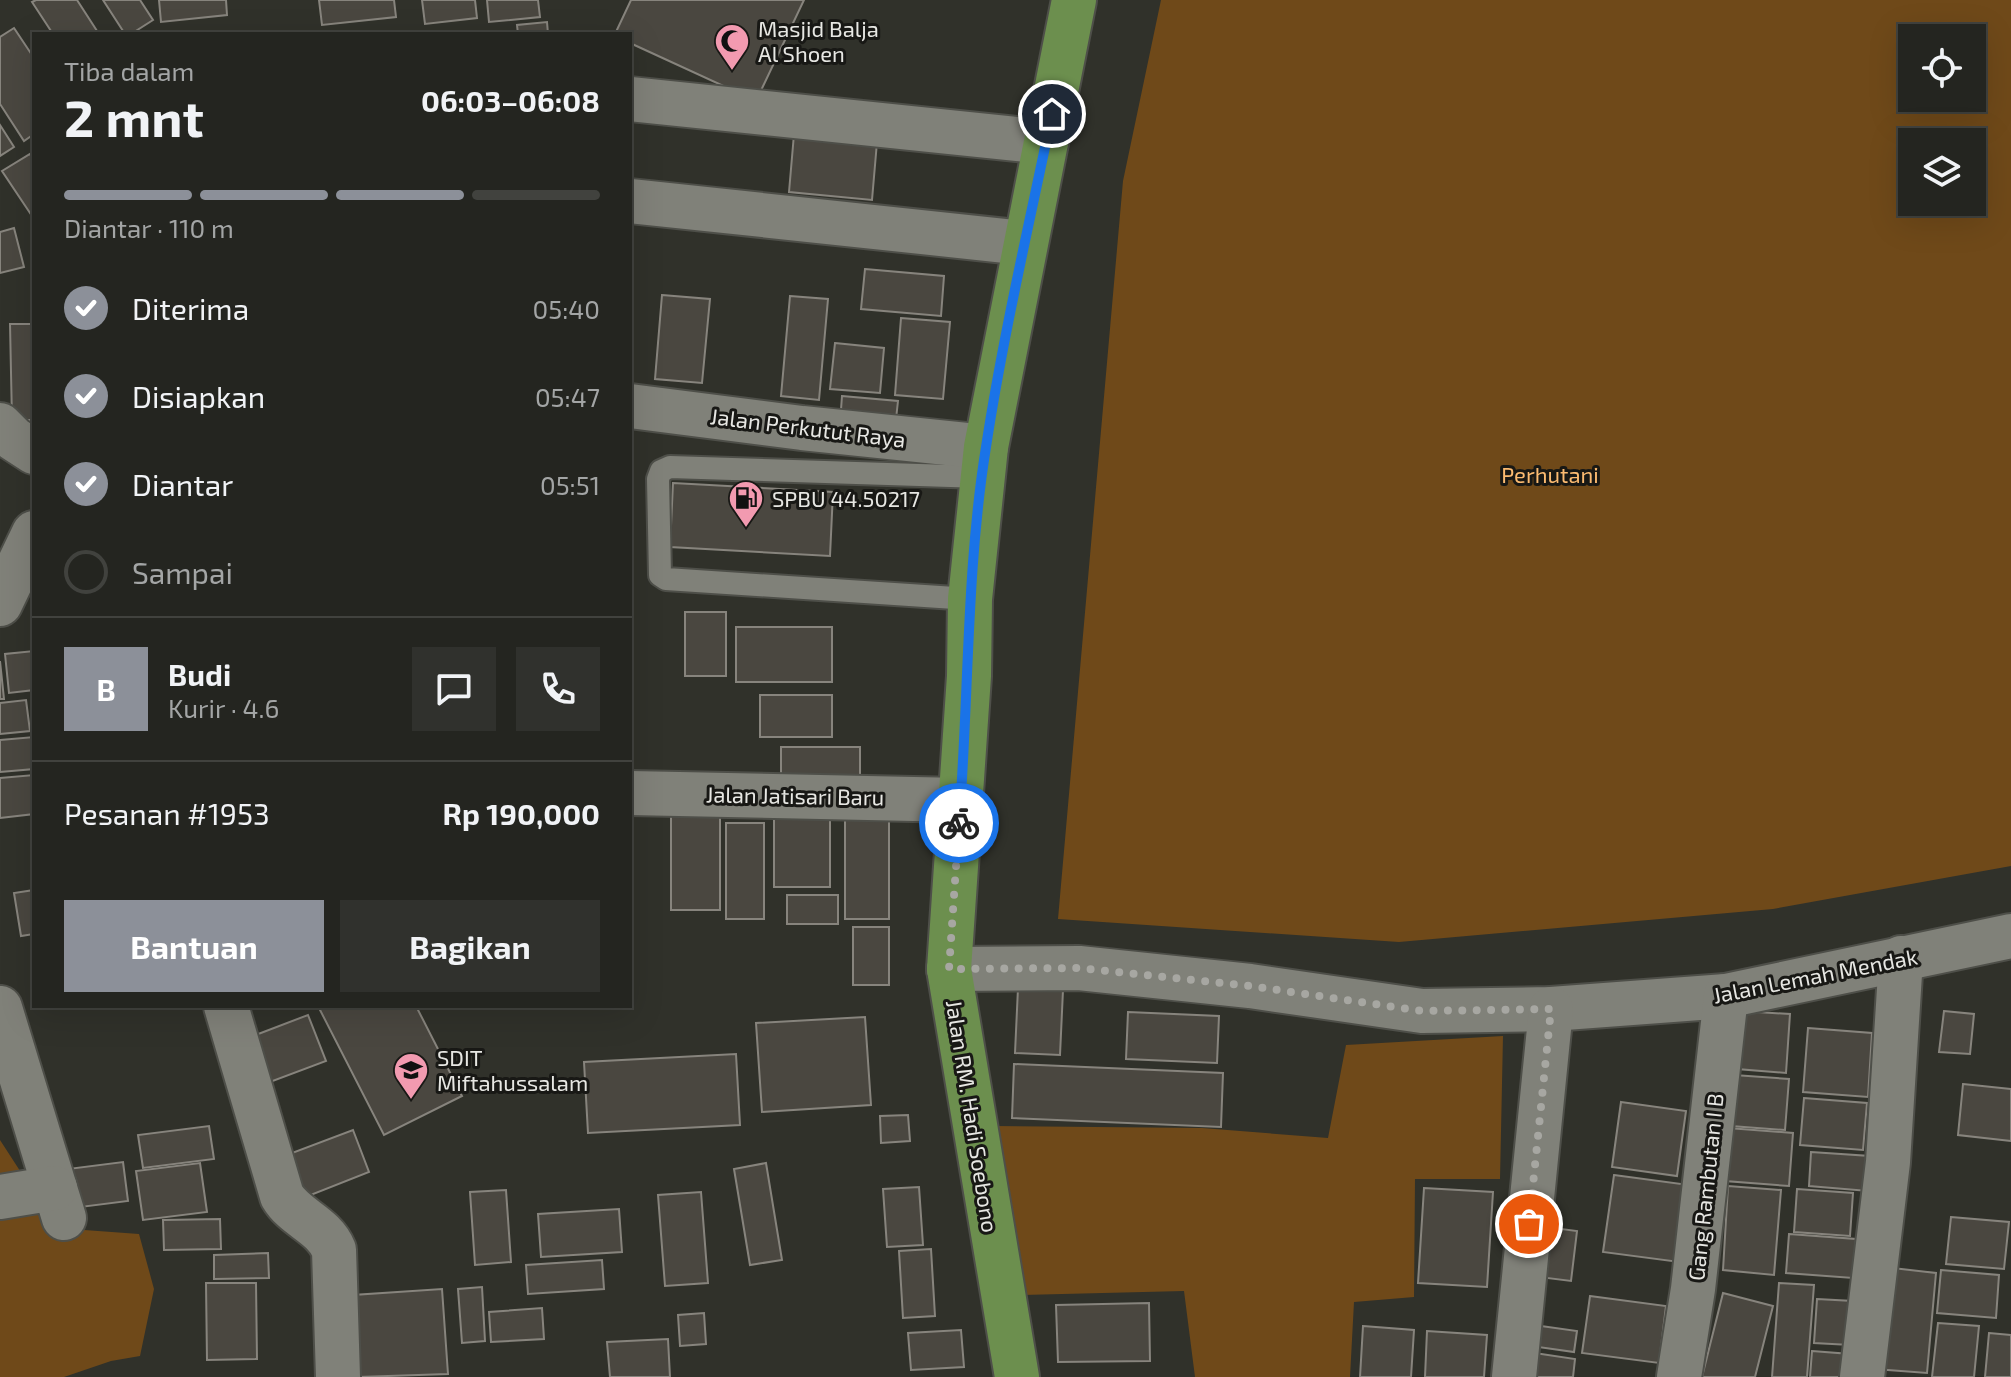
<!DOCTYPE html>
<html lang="id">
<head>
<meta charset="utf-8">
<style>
  body { margin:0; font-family:"Exo 2",sans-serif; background:#30312d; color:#f1f3f6; height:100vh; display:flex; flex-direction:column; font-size:30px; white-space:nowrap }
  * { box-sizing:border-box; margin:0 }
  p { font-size:26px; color:#a3a5a5 }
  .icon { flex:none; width:44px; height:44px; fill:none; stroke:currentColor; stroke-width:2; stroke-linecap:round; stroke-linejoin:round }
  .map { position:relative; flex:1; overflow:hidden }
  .details { position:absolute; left:32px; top:32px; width:600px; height:976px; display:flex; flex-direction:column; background:#242520; border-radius:0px; box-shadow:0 8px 32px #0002,0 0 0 2px #41423e }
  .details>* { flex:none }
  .fabs { position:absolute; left:1898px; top:24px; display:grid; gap:16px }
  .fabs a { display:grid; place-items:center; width:88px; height:88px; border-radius:0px; background:#242520; box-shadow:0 8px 32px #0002,0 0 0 2px #41423e; font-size:40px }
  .pin { position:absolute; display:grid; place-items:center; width:68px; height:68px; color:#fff; margin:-34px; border:4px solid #fff; border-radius:50%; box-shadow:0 2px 8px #0007 }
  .courier { position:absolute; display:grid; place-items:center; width:80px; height:80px; margin:-40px; border:6px solid #1a73e8; border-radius:50%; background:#fff; color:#222; box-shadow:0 2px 10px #0007 }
  .summary em { font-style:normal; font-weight:700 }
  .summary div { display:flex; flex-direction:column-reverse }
  .summary { display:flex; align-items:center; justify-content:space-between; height:136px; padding:0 32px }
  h1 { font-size:52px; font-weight:700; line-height:60px }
  .bar { display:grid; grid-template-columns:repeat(4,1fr); gap:12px 8px; align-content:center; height:96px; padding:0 32px }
  .bar i { height:10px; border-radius:6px; background:#41423e }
  .bar .current { background:#8c9099 }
  .bar p { grid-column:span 4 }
  .line { display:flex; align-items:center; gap:20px; padding:0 32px; border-top:2px solid #41423e }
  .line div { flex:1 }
  .round { display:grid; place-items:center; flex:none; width:84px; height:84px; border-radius:0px; background:#30312d }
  ol { padding:0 32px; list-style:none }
  li { display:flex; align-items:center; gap:24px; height:88px }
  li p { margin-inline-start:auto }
  li .icon { padding:8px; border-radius:50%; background:#8c9099; color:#fff; stroke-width:4 }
  li:last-child { color:#a3a5a5 }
  li i { width:44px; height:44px; border:4px solid #41423e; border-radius:50% }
  .action { display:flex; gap:16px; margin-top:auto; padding:16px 32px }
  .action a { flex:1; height:92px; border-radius:0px; background:#8c9099; color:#fff; font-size:32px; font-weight:700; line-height:92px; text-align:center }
  .action a+a { background:#30312d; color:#f1f3f6 }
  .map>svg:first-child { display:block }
  .green { fill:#6f4919; fill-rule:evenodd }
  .building { fill:#4a4740; stroke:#87847d; stroke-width:2 }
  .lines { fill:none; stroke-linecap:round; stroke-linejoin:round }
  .service-casing { stroke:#4e4f49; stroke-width:26 }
  .minor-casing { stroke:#4e4f49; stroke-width:48 }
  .primary-casing { stroke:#4e4f49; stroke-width:48 }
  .service { stroke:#808179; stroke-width:22 }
  .minor { stroke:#808179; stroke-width:44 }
  .primary { stroke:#6c8f4e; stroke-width:44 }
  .done { stroke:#a7a7a2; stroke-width:8; stroke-dasharray:0 14.4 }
  .route { stroke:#1a73e8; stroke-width:10 }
  .labels { text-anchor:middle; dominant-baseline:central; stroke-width:6; stroke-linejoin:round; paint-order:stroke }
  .poi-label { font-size:22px; fill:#e7e7e3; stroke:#181815; text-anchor:start }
  .street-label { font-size:22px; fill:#e7e7e3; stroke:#181815 }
  .park-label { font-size:22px; fill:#fcbb71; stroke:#181815 }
</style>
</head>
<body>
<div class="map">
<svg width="2011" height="1377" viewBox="0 0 2011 1377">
  <rect width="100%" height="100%" fill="#30312a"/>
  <g class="green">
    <path d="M1161 0H2011V866L1773 909 1399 942 1058 919 1123 181ZM1972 38V98H1912V38ZM1972 142V202H1912V142Z"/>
    <path d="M1503 1036 1500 1179H1415L1414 1297 1354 1302 1350 1377H1195L1184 1291 1022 1295 992 1126 1202 1128 1328 1138 1346 1045Z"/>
    <path d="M0 1140 57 1228 139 1234 154 1289 140 1356 111 1361 64 1377H0Z"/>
  </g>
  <g class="building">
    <path d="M36 0H77L99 34H53L32 2Z"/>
    <path d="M103 0H140L153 20 131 34H125Z"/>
    <path d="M159 0H226L227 15 161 22Z"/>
    <path d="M319 0H394L396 17 322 25Z"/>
    <path d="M422 0H475L477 18 425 24Z"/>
    <path d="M487 0H538L540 17 489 22Z"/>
    <path d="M631 0H804L756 101 630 43V34H615Z"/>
    <path d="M547 22 548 34H518L517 25Z"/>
    <path d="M14 28 34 58V134L24 141 0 104V37Z"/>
    <path d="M0 125 14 147 0 156Z"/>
    <path d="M794 134 877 142 872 200 789 192Z"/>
    <path d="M30 154 34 161V219L2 171Z"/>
    <path d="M14 228 24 267 0 273V232Z"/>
    <path d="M865 269 944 276 941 316 861 309Z"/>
    <path d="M662 295 710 299 702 383 655 379Z"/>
    <path d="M790 296 828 299 819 400 781 396Z"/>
    <path d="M901 318 950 322 943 399 895 395Z"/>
    <path d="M10 324H34V420H12Z"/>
    <path d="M835 343 884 348 880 393 830 389Z"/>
    <path d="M842 396 898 401 895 428 840 423Z"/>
    <path d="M673 483 833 492 830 556 670 547Z"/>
    <rect x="685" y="612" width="41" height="64"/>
    <rect x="736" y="627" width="96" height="55"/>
    <path d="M34 651V690L9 693 5 654Z"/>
    <path d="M0 661 4 699H0Z"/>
    <rect x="760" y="695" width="72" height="42"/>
    <path d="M26 700 30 731 0 734V703Z"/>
    <path d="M34 737V769L0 772V740Z"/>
    <rect x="781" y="747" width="79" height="34"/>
    <path d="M34 775V814L0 818V778Z"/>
    <rect x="774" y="806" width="56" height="81"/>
    <rect x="671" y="809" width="49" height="101"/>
    <rect x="845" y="815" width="44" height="104"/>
    <rect x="726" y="823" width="38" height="96"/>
    <path d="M34 890V934L21 936 14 893Z"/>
    <rect x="787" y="895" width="51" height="29"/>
    <rect x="853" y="927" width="36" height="58"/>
    <path d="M1018 988 1063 990 1060 1055 1015 1053Z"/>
    <path d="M318 1006H416L462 1096 384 1135Z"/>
    <path d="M1741 1011 1790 1014 1786 1073 1737 1069Z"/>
    <path d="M1944 1011 1974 1014 1970 1054 1939 1052Z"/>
    <path d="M1128 1012 1219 1016 1217 1063 1126 1059Z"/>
    <path d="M308 1015 326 1061 262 1085 245 1039Z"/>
    <path d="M865 1017 871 1105 762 1112 756 1023Z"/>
    <path d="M1808 1028 1872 1033 1868 1097 1803 1092Z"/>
    <path d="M736 1054 740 1125 588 1133 584 1062Z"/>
    <path d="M1014 1064 1223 1073 1221 1127 1012 1118Z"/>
    <path d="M1734 1075 1789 1079 1785 1130 1731 1126Z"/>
    <path d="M1963 1084 2011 1089V1141L1958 1135Z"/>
    <path d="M1804 1098 1867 1103 1863 1150 1800 1145Z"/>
    <path d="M1621 1102 1686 1111 1677 1176 1612 1167Z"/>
    <path d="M908 1115 910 1141 881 1143 880 1116Z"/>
    <path d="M209 1126 214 1159 143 1168 138 1135Z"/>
    <path d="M1728 1128 1793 1133 1789 1186 1725 1181Z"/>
    <path d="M353 1130 369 1172 293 1202 276 1159Z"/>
    <path d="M1811 1152 1870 1156 1868 1191 1809 1186Z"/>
    <path d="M123 1162 128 1201 65 1209 60 1170Z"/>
    <path d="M200 1163 207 1212 143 1220 136 1171Z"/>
    <path d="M766 1163 782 1260 750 1265 734 1169Z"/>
    <path d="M1614 1175 1689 1185 1679 1262 1603 1252Z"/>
    <path d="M1728 1186 1781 1190 1774 1275 1723 1270Z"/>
    <path d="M919 1187 923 1245 887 1247 883 1189Z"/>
    <path d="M1424 1188 1493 1192 1487 1287 1418 1283Z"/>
    <path d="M1797 1189 1853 1193 1850 1236 1794 1232Z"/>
    <path d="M506 1190 511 1262 475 1265 470 1192Z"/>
    <path d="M701 1192 708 1283 665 1286 658 1195Z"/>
    <path d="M619 1209 622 1252 541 1257 538 1214Z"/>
    <path d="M1951 1217 2009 1222 2004 1269 1946 1264Z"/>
    <path d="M220 1219 221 1249 164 1250 163 1220Z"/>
    <path d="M1546 1227 1577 1231 1571 1281 1539 1277Z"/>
    <path d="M1789 1234 1856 1239 1853 1278 1786 1273Z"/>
    <path d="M931 1249 935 1316 903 1318 899 1251Z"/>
    <path d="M268 1253 269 1278 214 1279V1255Z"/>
    <path d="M602 1260 604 1289 528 1294 526 1265Z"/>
    <path d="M1884 1267 1936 1273 1927 1373 1875 1369Z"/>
    <path d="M1941 1270 1999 1275 1996 1318 1937 1313Z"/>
    <path d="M206 1283H256L257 1359 207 1360Z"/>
    <path d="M1779 1283 1814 1285 1807 1377H1772Z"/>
    <path d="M482 1287 485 1341 462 1343 458 1289Z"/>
    <path d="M442 1289 448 1374 358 1377 353 1295Z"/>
    <path d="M1723 1293 1773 1306 1755 1377H1702Z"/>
    <path d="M1590 1296 1666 1306 1659 1363 1582 1353Z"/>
    <path d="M1817 1299 1853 1301 1850 1345 1814 1343Z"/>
    <path d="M1149 1303 1150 1361 1058 1362 1056 1305Z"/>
    <path d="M542 1308 544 1339 491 1342 489 1312Z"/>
    <path d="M704 1313 706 1344 680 1346 678 1315Z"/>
    <path d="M1938 1323 1979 1326 1974 1377H1932Z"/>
    <path d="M1534 1325 1577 1331 1574 1352 1531 1346Z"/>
    <path d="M1363 1326 1414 1330 1411 1377H1360Z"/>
    <path d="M961 1330 964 1367 911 1370 908 1333Z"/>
    <path d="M1427 1331 1487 1335 1484 1377H1425Z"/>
    <path d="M1989 1333 2011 1335V1377H1985Z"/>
    <path d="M668 1339 670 1377H610L607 1342Z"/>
    <path d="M1812 1351 1850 1354 1849 1377H1810Z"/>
    <path d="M1528 1352 1575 1359 1573 1377H1525Z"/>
  </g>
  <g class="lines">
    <g class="service-casing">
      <path id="service" d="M970 599 666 579 660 575 658 479 661 471 670 467 982 477"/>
    </g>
    <g class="minor-casing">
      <g id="minor">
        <path d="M630 99 1046 142"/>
        <path d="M630 201 1025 243"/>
        <path d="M630 406 802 428 986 447"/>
        <path d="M0 425 14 439 34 452"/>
        <path d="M0 604 34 533"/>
        <path d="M630 793 961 800"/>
        <path d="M949 969 1079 968 1250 986 1422 1011 1551 1009 1726 996 2011 936"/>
        <path d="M226 1006 282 1196C295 1218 324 1225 334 1250L338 1377"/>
        <path d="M0 1008 64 1218"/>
        <path d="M0 1197 55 1188"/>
        <path d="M1514 1377 1551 1009"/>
        <path d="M1679 1377 1693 1289 1726 996"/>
        <path d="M1862 1377 1888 1162 1901 958"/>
      </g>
    </g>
    <g class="primary-casing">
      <path id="primary" d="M1017 1377 949 969 969 676 970 599 986 447 1074 0"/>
    </g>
    <use href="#service" class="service"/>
    <use href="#minor" class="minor"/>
    <use href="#primary" class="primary"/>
  </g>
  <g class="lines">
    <path class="done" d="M959 823 949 969 1079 968 1250 986 1422 1011 1551 1009 1529 1224"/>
    <path class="route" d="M959 823C969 698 966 571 986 447 1003 336 1029 225 1052 114"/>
  </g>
  <defs>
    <g id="mosque-pin" transform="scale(1.8)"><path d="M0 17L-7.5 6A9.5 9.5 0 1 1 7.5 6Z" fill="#f29ab0" stroke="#181815"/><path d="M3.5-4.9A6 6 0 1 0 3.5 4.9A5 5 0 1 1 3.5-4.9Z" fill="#111"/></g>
    <g id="fuel-pin" transform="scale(1.8)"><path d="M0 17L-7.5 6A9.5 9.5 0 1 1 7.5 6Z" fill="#f29ab0" stroke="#181815"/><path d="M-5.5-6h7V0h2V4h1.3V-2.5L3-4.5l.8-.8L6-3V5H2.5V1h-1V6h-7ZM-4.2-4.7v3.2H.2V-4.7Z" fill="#111"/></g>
    <g id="school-pin" transform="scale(1.8)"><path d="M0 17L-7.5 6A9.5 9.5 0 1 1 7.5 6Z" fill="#f29ab0" stroke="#181815"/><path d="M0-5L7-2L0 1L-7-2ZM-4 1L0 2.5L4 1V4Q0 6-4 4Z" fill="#111"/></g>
  </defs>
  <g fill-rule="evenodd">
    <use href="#mosque-pin" x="732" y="41"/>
    <use href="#fuel-pin" x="746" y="498"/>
    <use href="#school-pin" x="411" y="1070"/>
  </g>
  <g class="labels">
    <g class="poi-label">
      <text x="758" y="28">Masjid Balja<tspan x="758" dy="25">Al Shoen</tspan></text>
      <text x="772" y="498">SPBU 44.50217</text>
      <text x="437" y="1057">SDIT<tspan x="437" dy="25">Miftahussalam</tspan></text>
    </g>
    <g class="street-label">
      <text transform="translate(808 427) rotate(7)">Jalan Perkutut Raya</text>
      <text transform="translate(795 795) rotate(1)">Jalan Jatisari Baru</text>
      <text transform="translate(1815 975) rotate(-11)">Jalan Lemah Mendak</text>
      <text transform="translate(973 1116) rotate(81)">Jalan RM. Hadi Soebono</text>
      <text transform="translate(1705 1187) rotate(-84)">Gang Rambutan I B</text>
    </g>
    <g class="park-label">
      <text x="1550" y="474">Perhutani</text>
    </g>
  </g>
</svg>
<div class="fabs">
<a><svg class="icon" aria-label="locate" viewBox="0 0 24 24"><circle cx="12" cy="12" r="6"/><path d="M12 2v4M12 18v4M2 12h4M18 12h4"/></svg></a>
<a><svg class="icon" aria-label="layers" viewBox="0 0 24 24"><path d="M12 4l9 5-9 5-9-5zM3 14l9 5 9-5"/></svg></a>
</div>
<div class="pin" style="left:1529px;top:1224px;background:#ea580c"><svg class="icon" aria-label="bag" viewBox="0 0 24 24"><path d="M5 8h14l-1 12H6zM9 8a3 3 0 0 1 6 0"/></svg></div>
<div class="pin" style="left:1052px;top:114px;background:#1f2937"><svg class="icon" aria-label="home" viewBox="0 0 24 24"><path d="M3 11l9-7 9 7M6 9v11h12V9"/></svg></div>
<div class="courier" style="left:959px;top:823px"><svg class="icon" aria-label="bike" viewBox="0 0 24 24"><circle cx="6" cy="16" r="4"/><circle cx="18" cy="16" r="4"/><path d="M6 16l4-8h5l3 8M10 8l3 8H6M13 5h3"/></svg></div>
<section class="details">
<div class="summary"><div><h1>2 mnt</h1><p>Tiba dalam</p></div><em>06:03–06:08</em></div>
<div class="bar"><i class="current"></i><i class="current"></i><i class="current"></i><i></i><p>Diantar · 110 m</p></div>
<ol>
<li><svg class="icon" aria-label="check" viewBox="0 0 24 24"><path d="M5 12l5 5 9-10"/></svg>Diterima<p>05:40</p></li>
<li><svg class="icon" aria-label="check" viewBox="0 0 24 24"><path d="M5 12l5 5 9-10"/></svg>Disiapkan<p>05:47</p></li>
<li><svg class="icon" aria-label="check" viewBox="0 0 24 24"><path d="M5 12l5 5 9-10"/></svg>Diantar<p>05:51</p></li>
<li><i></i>Sampai</li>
</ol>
<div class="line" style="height:144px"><b class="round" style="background:#8c9099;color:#fff">B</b><div><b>Budi</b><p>Kurir · 4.6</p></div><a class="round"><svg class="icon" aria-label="chat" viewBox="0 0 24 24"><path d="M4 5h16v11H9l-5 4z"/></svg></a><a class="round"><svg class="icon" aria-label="phone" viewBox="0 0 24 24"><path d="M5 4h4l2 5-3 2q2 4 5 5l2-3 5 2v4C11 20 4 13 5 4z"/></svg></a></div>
<div class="line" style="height:104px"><div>Pesanan #1953</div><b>Rp 190,000</b></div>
<div class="action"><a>Bantuan</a><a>Bagikan</a></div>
</section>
</div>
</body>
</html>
